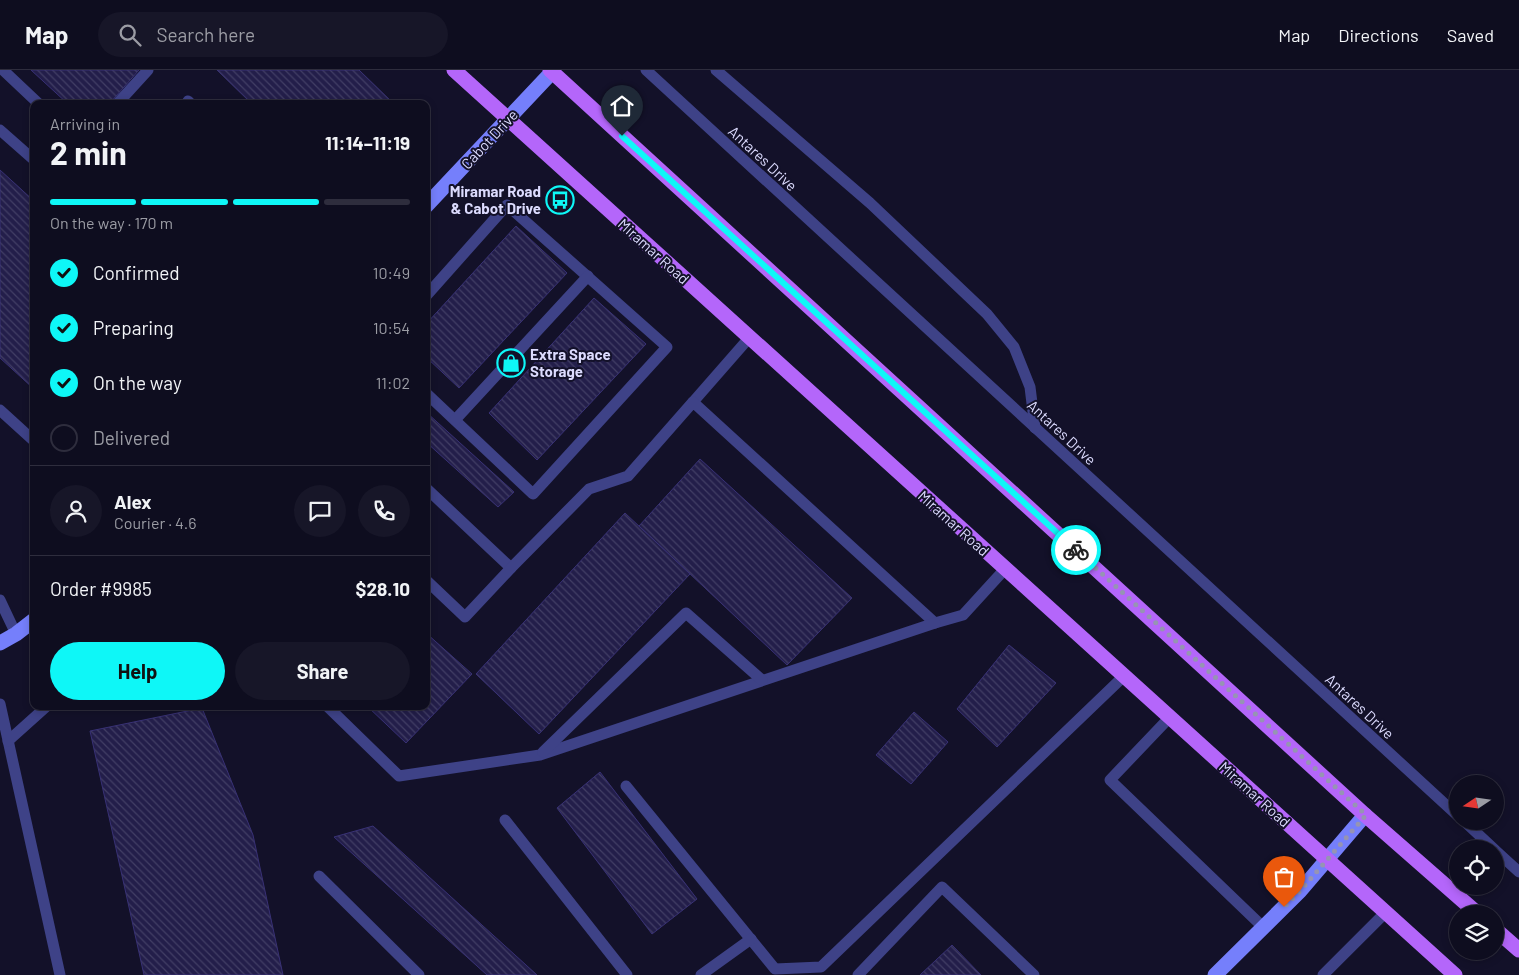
<!DOCTYPE html>
<html lang="en">
<head>
<meta charset="utf-8">
<style>
  body { margin:0; font-family:Barlow,sans-serif; background:#171628; color:#f1f3f6; height:100vh; display:flex; flex-direction:column; font-size:19px; white-space:nowrap }
  * { box-sizing:border-box; margin:0 }
  p { font-size:16px; color:#9b9ca4 }
  .icon { flex:none; width:28px; height:28px; fill:none; stroke:currentColor; stroke-width:2; stroke-linecap:round; stroke-linejoin:round }
  .map { position:relative; flex:1; overflow:hidden }
  .details { position:absolute; left:30px; top:30px; width:400px; height:610px; display:flex; flex-direction:column; background:#0e0d1f; border-radius:10px; box-shadow:0 2px 8px #0003,0 0 0 1px #2e2d3d }
  .details>* { flex:none }
  .needle { width:32px; rotate:257deg }
  .buttons { position:absolute; left:1449px; top:705px; display:grid; gap:10px }
  .buttons a { display:grid; place-items:center; width:55px; height:55px; border-radius:50%; background:#0e0d1f; box-shadow:0 2px 8px #0003,0 0 0 1px #2e2d3d; font-size:25px }
  .pin { position:absolute; display:grid; place-items:center; width:42px; height:42px; color:#fff; margin:-51px -21px; border-radius:50% 50% 50% 0; rotate:-45deg; box-shadow:0 0 5px #0007 }
  .pin .icon { rotate:45deg }
  .courier { position:absolute; display:grid; place-items:center; width:50px; height:50px; margin:-25px; border:4px solid #0ef7f7; border-radius:50%; background:#fff; color:#222; box-shadow:0 1px 6px #0007 }
  .head em { font-style:normal; font-weight:700 }
  .head div { display:flex; flex-direction:column-reverse }
  .head { display:flex; align-items:center; justify-content:space-between; height:85px; padding:0 20px }
  h1 { font-size:32px; font-weight:700; line-height:38px }
  .bar { display:grid; grid-template-columns:repeat(4,1fr); gap:8px 5px; align-content:center; height:60px; padding:0 20px }
  .bar i { height:6px; border-radius:4px; background:#2e2d3d }
  .bar .on { background:#0ef7f7 }
  .bar p { grid-column:span 4 }
  .line { display:flex; align-items:center; gap:12px; padding:0 20px; border-top:1px solid #2e2d3d }
  .line div { flex:1 }
  .round { display:grid; place-items:center; flex:none; width:52px; height:52px; border-radius:26px; background:#171628 }
  ol { padding:0 20px; list-style:none }
  li { display:flex; align-items:center; gap:15px; height:55px }
  li p { margin-inline-start:auto }
  li .icon { padding:5px; border-radius:50%; background:#0ef7f7; color:#111; stroke-width:4 }
  li:last-child { color:#9b9ca4 }
  li i { width:28px; height:28px; border:2px solid #2e2d3d; border-radius:50% }
  .primary-button { display:flex; gap:10px; margin-top:auto; padding:10px 20px }
  .primary-button a { flex:1; height:58px; border-radius:30px; background:#0ef7f7; color:#111; font-size:20px; font-weight:700; line-height:58px; text-align:center }
  .primary-button a+a { background:#171628; color:#f1f3f6 }
  header { display:flex; align-items:center; gap:30px; box-sizing:border-box; height:70px; padding:0 25px; background:#0e0d1f; border-bottom:1px solid #2e2d3d }
  header strong { font-size:24px }
  nav { display:flex; gap:28px; margin-inline-start:auto; font-size:18px }
  .search { width:350px; height:45px; background:#171628; display:flex; align-items:center; gap:12px; box-sizing:border-box; padding:0 18px; border-radius:28px; color:#9b9ca4; font-size:19px }
  .map>svg:first-child { display:block }
  .building { fill:url(#building-back-hatch); stroke:#383175 }
  .lines { fill:none; stroke-linecap:round; stroke-linejoin:round }
  .lane { stroke:#3e4287; stroke-width:11 }
  .secondary { stroke:#757ffb; stroke-width:15 }
  .primary { stroke:#b466fa; stroke-width:15 }
  .done { stroke:#9694b3; stroke-width:5; stroke-dasharray:0 9 }
  .route { stroke:#0ef7f7; stroke-width:6 }
  .labels { text-anchor:middle; dominant-baseline:central; stroke-width:4; stroke-linejoin:round; paint-order:stroke }
  .street-label { font-size:15px; fill:#dcdbfe; stroke:#131129 }
  .poi-label { font-size:15px; font-weight:bold; fill:#dcdbfe; stroke:#131129; text-anchor:end }
</style>
</head>
<body>
<header>
<strong>Map</strong>
<div class="search"><svg class="icon" aria-label="search" viewBox="0 0 24 24"><circle cx="10" cy="10" r="6"/><path d="M15 15l6 6"/></svg>Search here</div>
<nav><a>Map</a><a>Directions</a><a>Saved</a></nav>
</header>
<div class="map">
<svg width="1519" height="905" viewBox="0 0 1519 905">
  <defs>
    <pattern id="building-back-hatch" width="6" height="6" patternUnits="userSpaceOnUse" patternTransform="scale(1.25)"><rect width="6" height="6" fill="#231e4a"/><path d="M-1 5l2 2M0 0l6 6M5-1l2 2" fill="none" stroke="#423e65"/></pattern>
  </defs>
  <rect width="100%" height="100%" fill="#131129"/>
  <g class="building">
    <path d="M31 0H139L109 34H68Z"/>
    <path d="M217 0H359L394 34H252Z"/>
    <path d="M0 100 34 131V319L0 288Z"/>
    <path d="M516 156 567 203 459 318 426 287V254Z"/>
    <path d="M594 228 646 274 537 390 489 343Z"/>
    <path d="M426 342 514 422 498 437 426 372Z"/>
    <path d="M700 389 852 528 787 595 639 456Z"/>
    <path d="M625 443 690 504 539 664 476 604Z"/>
    <path d="M426 563 472 604 406 673 367 636H426Z"/>
    <path d="M1009 575 1056 613 997 677 957 639Z"/>
    <path d="M202 638 253 765 283 905H144L90 661Z"/>
    <path d="M914 642 948 672 911 714 876 685Z"/>
    <path d="M600 702 697 829 652 864 557 738Z"/>
    <path d="M373 756 537 905H487L334 767Z"/>
    <path d="M952 875 981 905H920Z"/>
  </g>
  <g class="lines">
    <g class="lane">
      <path d="M3 0 39 34"/>
      <path d="M646 0 1458 746"/>
      <path d="M716 0 870 133 987 244 1014 277 1030 317 1035 358"/>
      <path d="M117 34 148 0"/>
      <path d="M186 34 188 31 191 34"/>
      <path d="M0 60 34 90"/>
      <path d="M426 226 507 135 667 277 533 424 426 323"/>
      <path d="M693 332 749 268"/>
      <path d="M0 340 34 371"/>
      <path d="M455 350 588 206"/>
      <path d="M426 418 511 498"/>
      <path d="M426 510 465 547 511 498 589 419 628 406 693 332 935 553 963 545 1005 499"/>
      <path d="M0 530 16 564"/>
      <path d="M0 634 60 905"/>
      <path d="M327 636 399 706 540 685 935 553"/>
      <path d="M1170 647 1110 710 1263 857"/>
      <path d="M8 671 47 636"/>
      <path d="M543 682 686 543 762 610"/>
      <path d="M626 716 775 899 821 897 1124 606"/>
      <path d="M505 750 627 905"/>
      <path d="M1464 751 1494 779"/>
      <path d="M1495 780 1519 802"/>
      <path d="M319 806 419 905"/>
      <path d="M701 905 751 869"/>
      <path d="M858 905 942 817 1034 905"/>
      <path d="M1323 905 1386 842"/>
    </g>
    <g class="secondary">
      <path d="M426 136 552 2"/>
      <path d="M0 573 16 564 34 550"/>
      <path d="M1215 905 1300 821 1365 745"/>
    </g>
    <g class="primary">
      <path d="M454 0 1455 905"/>
      <path d="M550 0 1365 745 1478 844"/>
      <path d="M1495 859 1519 880"/>
    </g>
  </g>
  <g class="lines">
    <path class="done" d="M1076 480 1366 745 1300 821 1284 837"/>
    <path class="route" d="M622 66 1076 480"/>
  </g>
  <defs>
    <g id="bus-ring" transform="scale(1.4375)"><circle r="9.5" fill="#131129" stroke="#0ef7f7" stroke-width="1.5"/><path d="M-5-6H5V4H4V6H2V4H-2V6H-4V4H-5ZM-3.5-4V0h7V-4ZM-3.5 1.2v1.5H-2V1.2ZM2 1.2v1.5H3.5V1.2Z" fill="#0ef7f7"/></g>
    <g id="shop-ring" transform="scale(1.4375)"><circle r="9.5" fill="#131129" stroke="#0ef7f7" stroke-width="1.5"/><path d="M-5-2.5h2.3a2.7 3.5 0 0 1 5.4 0H5L5.5 6h-11ZM-1.5-2.5h3a1.5 2.3 0 0 0-3 0Z" fill="#0ef7f7"/></g>
  </defs>
  <g fill-rule="evenodd">
    <use href="#bus-ring" x="560" y="130"/>
    <use href="#shop-ring" x="511" y="293"/>
  </g>
  <g class="labels">
    <g class="street-label">
      <text transform="translate(489 69) rotate(-47)">Cabot Drive</text>
      <text transform="translate(763 88) rotate(43)">Antares Drive</text>
      <text transform="translate(654 181) rotate(42)">Miramar Road</text>
      <text transform="translate(1062 362) rotate(43)">Antares Drive</text>
      <text transform="translate(954 453) rotate(42)">Miramar Road</text>
      <text transform="translate(1360 636) rotate(43)">Antares Drive</text>
      <text transform="translate(1255 724) rotate(42)">Miramar Road</text>
    </g>
    <g class="poi-label">
      <text x="541" y="121">Miramar Road<tspan x="541" dy="17">&amp; Cabot Drive</tspan></text>
      <text x="530" y="284" text-anchor="start">Extra Space<tspan x="530" dy="17">Storage</tspan></text>
    </g>
  </g>
</svg>
<div class="buttons">
<a><svg class="needle" viewBox="-14 -14 28 28"><path d="M0-13l5 13h-10z" fill="#e53935"/><path d="M0 13l5-13h-10z" fill="#9b9ca4"/></svg></a>
<a><svg class="icon" aria-label="locate" viewBox="0 0 24 24"><circle cx="12" cy="12" r="6"/><path d="M12 2v4M12 18v4M2 12h4M18 12h4"/></svg></a>
<a><svg class="icon" aria-label="layers" viewBox="0 0 24 24"><path d="M12 4l9 5-9 5-9-5zM3 14l9 5 9-5"/></svg></a>
</div>
<div class="pin" style="left:1284px;top:837px;background:#ea580c"><svg class="icon" aria-label="bag" viewBox="0 0 24 24"><path d="M5 8h14l-1 12H6zM9 8a3 3 0 0 1 6 0"/></svg></div>
<div class="pin" style="left:622px;top:66px;background:#1f2937"><svg class="icon" aria-label="home" viewBox="0 0 24 24"><path d="M3 11l9-7 9 7M6 9v11h12V9"/></svg></div>
<div class="courier" style="left:1076px;top:480px"><svg class="icon" aria-label="bike" viewBox="0 0 24 24"><circle cx="6" cy="16" r="4"/><circle cx="18" cy="16" r="4"/><path d="M6 16l4-8h5l3 8M10 8l3 8H6M13 5h3"/></svg></div>
<section class="details">
<div class="head"><div><h1>2 min</h1><p>Arriving in</p></div><em>11:14–11:19</em></div>
<div class="bar"><i class="on"></i><i class="on"></i><i class="on"></i><i></i><p>On the way · 170 m</p></div>
<ol>
<li><svg class="icon" aria-label="check" viewBox="0 0 24 24"><path d="M5 12l5 5 9-10"/></svg>Confirmed<p>10:49</p></li>
<li><svg class="icon" aria-label="check" viewBox="0 0 24 24"><path d="M5 12l5 5 9-10"/></svg>Preparing<p>10:54</p></li>
<li><svg class="icon" aria-label="check" viewBox="0 0 24 24"><path d="M5 12l5 5 9-10"/></svg>On the way<p>11:02</p></li>
<li><i></i>Delivered</li>
</ol>
<div class="line" style="height:90px"><a class="round"><svg class="icon" aria-label="person" viewBox="0 0 24 24"><circle cx="12" cy="8" r="4"/><path d="M4 21q1-7 8-7t8 7"/></svg></a><div><b>Alex</b><p>Courier · 4.6</p></div><a class="round"><svg class="icon" aria-label="chat" viewBox="0 0 24 24"><path d="M4 5h16v11H9l-5 4z"/></svg></a><a class="round"><svg class="icon" aria-label="phone" viewBox="0 0 24 24"><path d="M5 4h4l2 5-3 2q2 4 5 5l2-3 5 2v4C11 20 4 13 5 4z"/></svg></a></div>
<div class="line" style="height:65px"><div>Order #9985</div><b>$28.10</b></div>
<div class="primary-button"><a>Help</a><a>Share</a></div>
</section>
</div>
</body>
</html>
